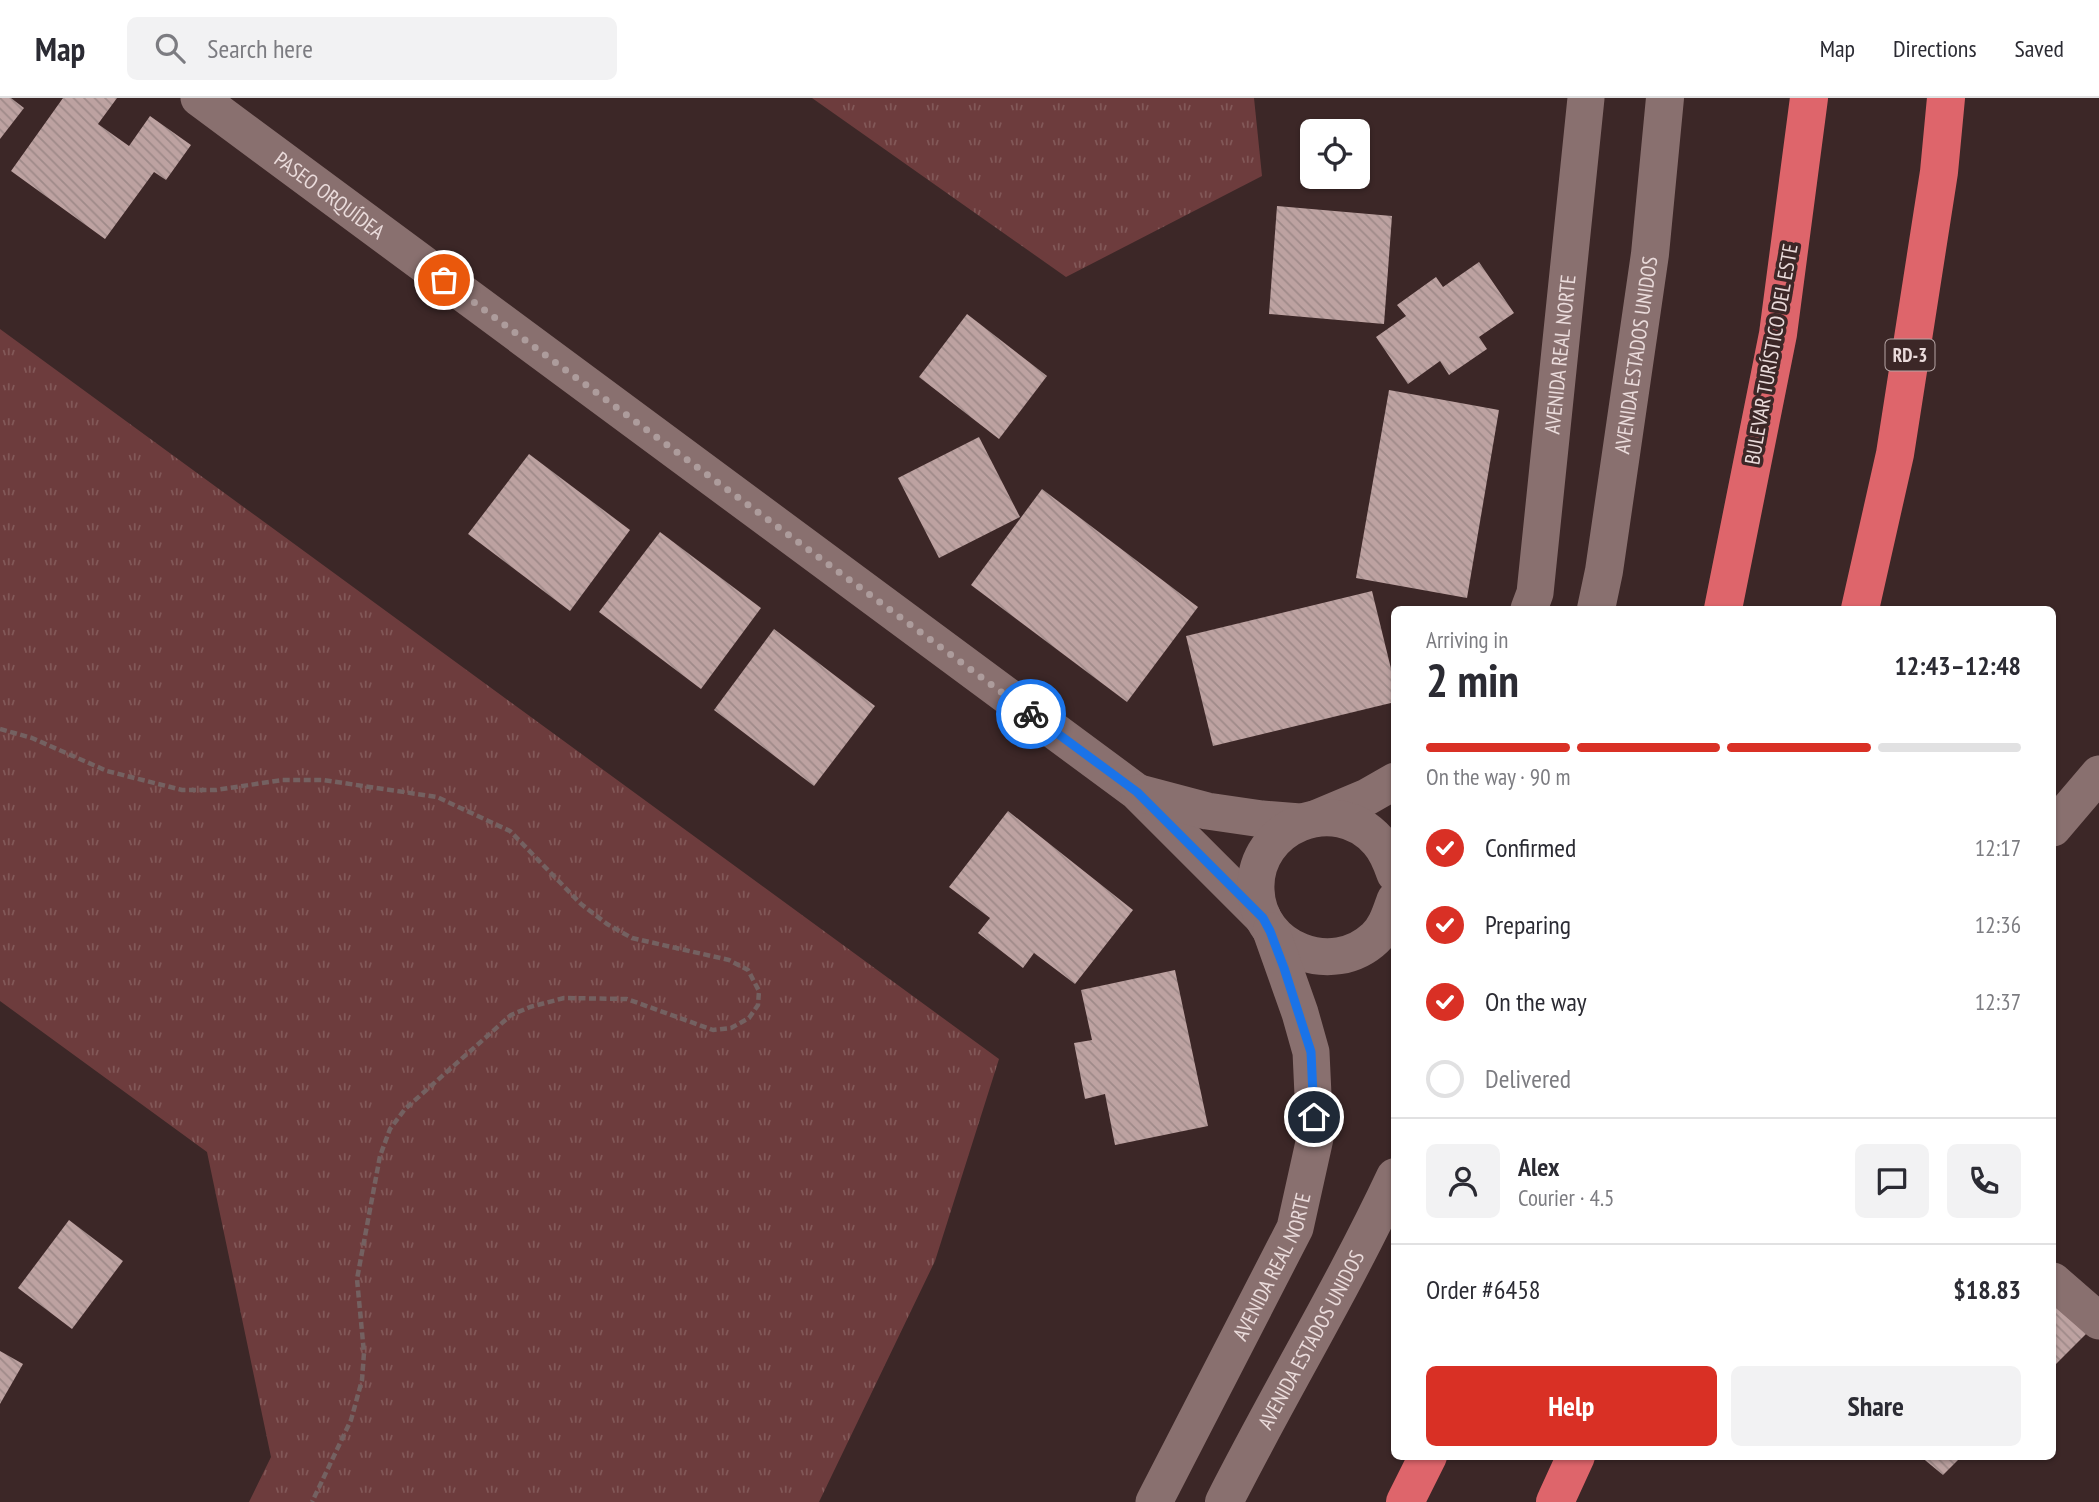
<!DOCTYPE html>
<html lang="en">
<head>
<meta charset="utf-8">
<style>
  body { margin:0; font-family:"PT Sans Narrow",sans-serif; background:#f2f2f3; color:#2b2b33; height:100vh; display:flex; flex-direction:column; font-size:26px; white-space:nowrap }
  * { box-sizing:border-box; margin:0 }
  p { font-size:23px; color:#7c7c81 }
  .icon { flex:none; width:38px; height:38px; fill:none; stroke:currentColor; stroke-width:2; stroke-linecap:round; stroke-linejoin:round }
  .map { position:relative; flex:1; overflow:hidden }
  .sheet { position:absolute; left:1391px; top:508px; width:665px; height:854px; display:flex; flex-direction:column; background:#fff; border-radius:10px; box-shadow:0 2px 5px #0004 }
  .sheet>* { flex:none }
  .buttons { position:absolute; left:1300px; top:21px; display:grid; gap:14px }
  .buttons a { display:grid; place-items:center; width:70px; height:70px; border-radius:10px; background:#fff; box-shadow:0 2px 5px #0004; font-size:35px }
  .pin { position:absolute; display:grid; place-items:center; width:60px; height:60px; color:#fff; margin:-30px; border:4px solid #fff; border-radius:50%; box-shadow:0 2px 7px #0007 }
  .courier { position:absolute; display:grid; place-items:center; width:70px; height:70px; margin:-35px; border:5px solid #1a73e8; border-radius:50%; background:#fff; color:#222; box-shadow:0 2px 9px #0007 }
  .summary em { font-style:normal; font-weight:600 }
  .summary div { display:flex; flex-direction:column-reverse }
  .summary { display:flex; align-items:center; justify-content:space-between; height:119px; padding:0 35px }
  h1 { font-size:46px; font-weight:600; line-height:52px }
  .bar { display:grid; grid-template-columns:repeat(4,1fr); gap:10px 7px; align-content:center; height:84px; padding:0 35px }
  .bar i { height:9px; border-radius:5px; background:#e1e1e2 }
  .bar .active { background:#d93025 }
  .bar p { grid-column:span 4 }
  .line { display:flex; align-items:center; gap:18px; padding:0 35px; border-top:2px solid #e1e1e2 }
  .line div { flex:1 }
  .round { display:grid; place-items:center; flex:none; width:74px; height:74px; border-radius:10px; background:#f2f2f3 }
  ol { padding:0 35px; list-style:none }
  li { display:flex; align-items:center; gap:21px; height:77px }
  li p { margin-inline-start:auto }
  li .icon { padding:7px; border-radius:50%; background:#d93025; color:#fff; stroke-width:4 }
  li:last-child { color:#7c7c81 }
  li i { width:38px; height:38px; border:4px solid #e1e1e2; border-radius:50% }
  .primary-button { display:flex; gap:14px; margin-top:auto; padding:14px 35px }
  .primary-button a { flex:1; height:80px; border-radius:10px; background:#d93025; color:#fff; font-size:28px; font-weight:600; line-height:80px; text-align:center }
  .primary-button a+a { background:#f2f2f3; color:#2b2b33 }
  header { display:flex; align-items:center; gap:42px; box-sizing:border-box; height:98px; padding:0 35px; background:#fff; border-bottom:2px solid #e1e1e2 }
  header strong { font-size:33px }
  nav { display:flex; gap:38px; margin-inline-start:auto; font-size:24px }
  .search { width:490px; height:63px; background:#f2f2f3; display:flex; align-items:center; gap:18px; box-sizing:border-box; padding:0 24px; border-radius:10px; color:#7c7c81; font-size:26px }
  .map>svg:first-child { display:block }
  .grass { fill:url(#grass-tufts) }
  .building { fill:url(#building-back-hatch) }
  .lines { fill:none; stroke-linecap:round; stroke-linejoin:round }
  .path { stroke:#746161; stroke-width:4.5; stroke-dasharray:7 3.5; stroke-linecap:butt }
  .street { stroke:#89706f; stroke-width:37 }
  .secondary { stroke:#89706f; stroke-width:38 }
  .highway { stroke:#de656b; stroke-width:38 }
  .done { stroke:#ad9c9c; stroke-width:7; stroke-dasharray:0 12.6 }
  .route { stroke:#1a73e8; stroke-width:9 }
  .labels { text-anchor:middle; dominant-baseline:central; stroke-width:7; stroke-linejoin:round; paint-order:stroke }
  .shield { fill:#3c2727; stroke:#b6a5a5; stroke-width:2 }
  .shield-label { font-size:19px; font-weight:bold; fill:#eadbdb }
  .street-label { font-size:21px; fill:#eadbdb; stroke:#3c2727 }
</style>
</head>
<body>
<header>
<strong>Map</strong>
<div class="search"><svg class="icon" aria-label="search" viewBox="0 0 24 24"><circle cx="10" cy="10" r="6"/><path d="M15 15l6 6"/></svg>Search here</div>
<nav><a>Map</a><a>Directions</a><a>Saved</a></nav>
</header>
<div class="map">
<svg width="2099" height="1404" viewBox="0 0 2099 1404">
  <defs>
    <pattern id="grass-tufts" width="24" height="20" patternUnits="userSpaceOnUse" patternTransform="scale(1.75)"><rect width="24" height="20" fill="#6d3c3d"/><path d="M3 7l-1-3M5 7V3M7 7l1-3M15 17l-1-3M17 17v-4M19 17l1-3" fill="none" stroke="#825858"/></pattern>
    <pattern id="building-back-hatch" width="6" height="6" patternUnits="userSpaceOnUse" patternTransform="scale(1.75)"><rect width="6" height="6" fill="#bda2a1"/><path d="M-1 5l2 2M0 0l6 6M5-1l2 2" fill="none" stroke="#9f8a89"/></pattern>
  </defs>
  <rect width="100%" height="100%" fill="#3c2727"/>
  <g class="grass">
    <path d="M812 0H1254L1262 78 1066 179Z"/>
    <path d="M0 231 999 961 935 1163 819 1404H249L271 1359 207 1054 0 903Z"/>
  </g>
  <g class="building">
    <path d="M0 0H11L24 10 0 41Z"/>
    <path d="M63 0H117L98 26 129 48 150 18 191 47 166 82 154 74 105 141 11 73Z"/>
    <path d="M1277 108 1392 118 1384 226 1269 216Z"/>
    <path d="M1479 164 1514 215 1479 239 1487 251 1449 277 1440 263 1408 286 1376 239 1406 218 1397 207 1436 179 1443 189Z"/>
    <path d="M967 216 1047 278 999 341 919 279Z"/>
    <path d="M1389 292 1499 312 1467 500 1356 480Z"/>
    <path d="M979 339 1020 419 939 460 898 380Z"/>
    <path d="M529 356 630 432 570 513 468 436Z"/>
    <path d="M1042 391 1198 509 1127 604 971 487Z"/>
    <path d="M660 434 761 510 701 591 599 514Z"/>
    <path d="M1372 493 1395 587V604L1213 648 1186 538Z"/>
    <path d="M774 531 875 608 814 688 714 612Z"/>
    <path d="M1008 713 1133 812 1075 886 1034 855 1023 870 978 835 990 820 949 789Z"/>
    <path d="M1175 872 1208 1028 1115 1047 1105 996 1085 1001 1074 945 1092 942 1081 892Z"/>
    <path d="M69 1122 123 1163 72 1231 18 1190Z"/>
    <path d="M2053 1202 2089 1233 2053 1269Z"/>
    <path d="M0 1253 23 1266 0 1306Z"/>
    <path d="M1920 1358H1962L1943 1377Z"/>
  </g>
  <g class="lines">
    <path class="path" d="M0 631 32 640 107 673 182 692H216L282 682H323L437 699 510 733 581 806 607 826 632 840 729 862 748 872 759 893 758 907 749 920 731 930 713 932 627 901 564 900 530 909 511 917 405 1011 390 1031 380 1058 357 1181 364 1255 362 1282 351 1322 312 1404"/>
    <g class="street">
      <path id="s1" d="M199 0 1137 694 1263 820"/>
      <path id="s2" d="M1529 511 1535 495 1586 0"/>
      <path d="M1139 695 1207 713 1262 721 1300 724"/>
      <path d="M1317 720 1367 699 1395 683"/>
      <path d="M2053 730 2099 676"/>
      <path d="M1395 776C1391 764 1387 753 1378 743 1335 694 1253 728 1256 792 1258 852 1333 880 1375 840 1386 830 1390 816 1395 802"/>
      <path d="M2053 1183 2099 1223"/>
      <path id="s3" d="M1154 1404 1295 1130 1315 1040 1311 954 1300 915 1271 833"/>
    </g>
    <g class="secondary">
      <path id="s4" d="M1596 511 1604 473 1650 156 1665 0"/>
      <path id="s5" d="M1224 1404C1279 1295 1343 1190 1395 1079"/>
    </g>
    <g class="highway">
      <path d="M1723 511 1778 236 1809 0"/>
      <path d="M1860 511 1895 356 1939 74 1946 0"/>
      <path d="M1405 1404 1428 1358"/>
      <path d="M1555 1404 1576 1358"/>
    </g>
  </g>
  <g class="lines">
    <path class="done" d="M444 182 1031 616"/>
    <path class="route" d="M1031 616 1137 694 1263 820 1270 833 1284 870 1311 954 1314 1019"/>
  </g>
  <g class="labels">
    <rect class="shield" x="1885.5" y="241.5" width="49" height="31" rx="5"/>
    <g class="shield-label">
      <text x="1910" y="257">RD-3</text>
    </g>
    <g class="street-label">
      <text stroke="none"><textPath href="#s1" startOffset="163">PASEO ORQUÍDEA</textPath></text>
      <text stroke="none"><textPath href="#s2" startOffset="257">AVENIDA REAL NORTE</textPath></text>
      <text stroke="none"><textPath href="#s4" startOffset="257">AVENIDA ESTADOS UNIDOS</textPath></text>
      <text transform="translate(1771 256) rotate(-80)">BULEVAR TURÍSTICO DEL ESTE</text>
      <text stroke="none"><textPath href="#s3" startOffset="264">AVENIDA REAL NORTE</textPath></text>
      <text stroke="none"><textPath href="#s5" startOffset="184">AVENIDA ESTADOS UNIDOS</textPath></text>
    </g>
  </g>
</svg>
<div class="buttons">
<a><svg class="icon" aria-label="locate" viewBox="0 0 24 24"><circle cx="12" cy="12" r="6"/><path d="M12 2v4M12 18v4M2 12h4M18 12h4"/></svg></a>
</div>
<div class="pin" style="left:444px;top:182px;background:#ea580c"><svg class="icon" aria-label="bag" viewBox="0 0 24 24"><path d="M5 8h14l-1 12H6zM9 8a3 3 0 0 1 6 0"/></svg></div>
<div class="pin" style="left:1314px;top:1019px;background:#1f2937"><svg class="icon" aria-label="home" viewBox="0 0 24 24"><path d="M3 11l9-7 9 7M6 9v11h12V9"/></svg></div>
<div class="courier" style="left:1031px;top:616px"><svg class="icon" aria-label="bike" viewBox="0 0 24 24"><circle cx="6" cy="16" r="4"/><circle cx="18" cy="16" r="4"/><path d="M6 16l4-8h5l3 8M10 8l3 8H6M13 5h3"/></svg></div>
<section class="sheet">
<div class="summary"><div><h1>2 min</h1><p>Arriving in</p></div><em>12:43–12:48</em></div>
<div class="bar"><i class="active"></i><i class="active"></i><i class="active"></i><i></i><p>On the way · 90 m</p></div>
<ol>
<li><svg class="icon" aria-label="check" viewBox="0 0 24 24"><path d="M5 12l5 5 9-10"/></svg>Confirmed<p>12:17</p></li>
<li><svg class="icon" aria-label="check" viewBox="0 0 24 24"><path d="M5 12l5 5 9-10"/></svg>Preparing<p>12:36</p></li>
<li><svg class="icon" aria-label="check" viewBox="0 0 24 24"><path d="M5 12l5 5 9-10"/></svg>On the way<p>12:37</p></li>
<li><i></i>Delivered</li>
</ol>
<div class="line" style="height:126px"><a class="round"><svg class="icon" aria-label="person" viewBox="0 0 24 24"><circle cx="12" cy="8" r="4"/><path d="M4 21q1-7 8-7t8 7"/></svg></a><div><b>Alex</b><p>Courier · 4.5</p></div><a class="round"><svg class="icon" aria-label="chat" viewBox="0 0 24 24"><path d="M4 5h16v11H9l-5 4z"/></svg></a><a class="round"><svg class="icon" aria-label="phone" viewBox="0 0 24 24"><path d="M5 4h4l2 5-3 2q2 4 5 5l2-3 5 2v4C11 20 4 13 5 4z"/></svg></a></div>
<div class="line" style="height:91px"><div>Order #6458</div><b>$18.83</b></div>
<div class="primary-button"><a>Help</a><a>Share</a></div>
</section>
</div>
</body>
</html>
